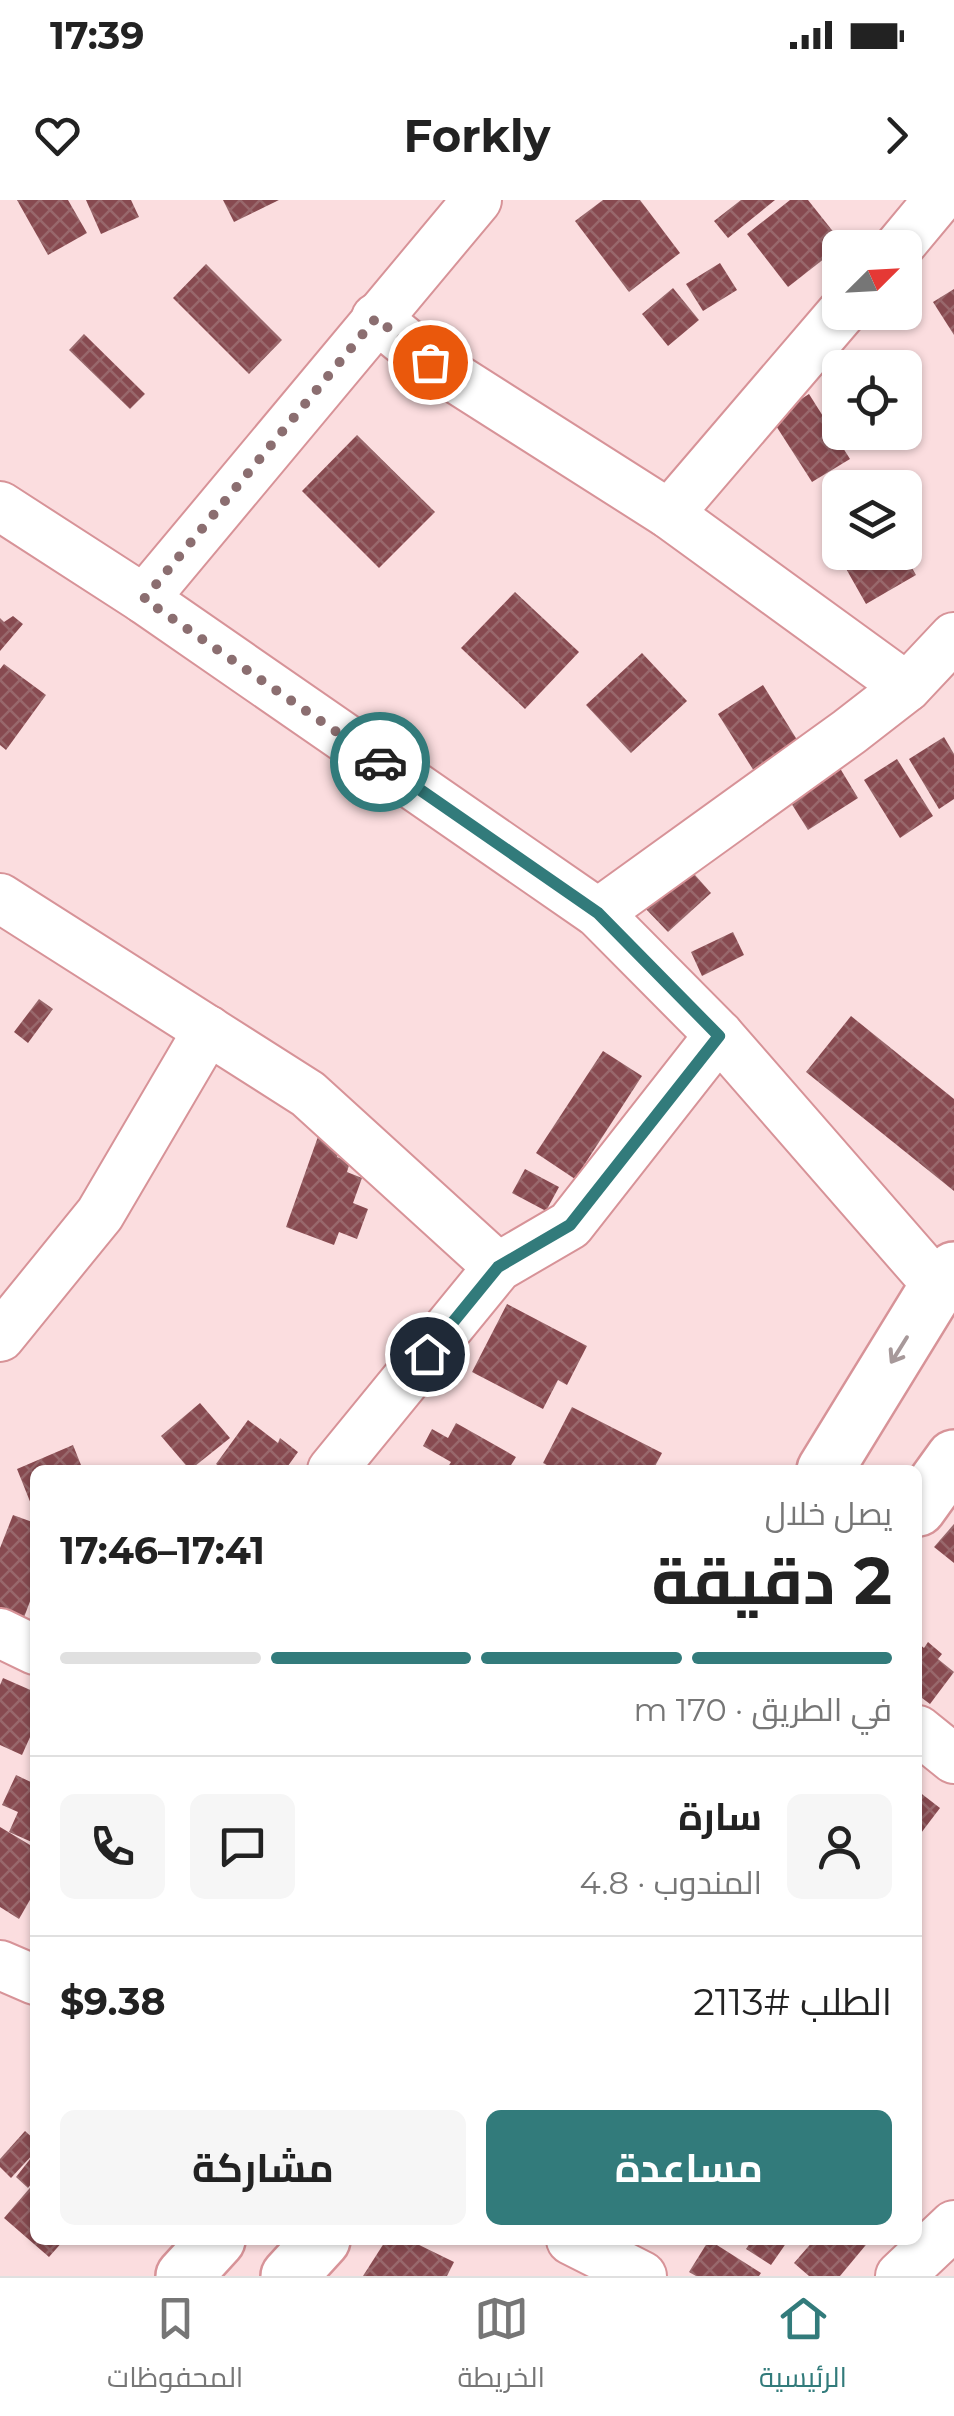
<!DOCTYPE html>
<html lang="ar">
<head>
<meta charset="utf-8">
<style>
  body { margin:0; font-family:Montserrat,Cairo,sans-serif; background:#f6f6f6; color:#222; direction:rtl; height:100vh; display:flex; flex-direction:column; font-size:38px; white-space:nowrap }
  * { box-sizing:border-box; margin:0 }
  p { font-size:32px; color:#767676 }
  .icon { flex:none; width:55px; height:55px; fill:none; stroke:currentColor; stroke-width:2; stroke-linecap:round; stroke-linejoin:round }
  .map { position:relative; flex:1; overflow:hidden; direction:ltr }
  .sheet { position:absolute; left:30px; top:1265px; width:892px; height:780px; display:flex; flex-direction:column; background:#fff; border-radius:15px; box-shadow:0 2px 8px #0004; direction:rtl }
  .sheet>* { flex:none }
  .needle { width:65px; rotate:66deg }
  .controls { position:absolute; left:822px; top:30px; display:grid; gap:20px }
  .controls a { display:grid; place-items:center; width:100px; height:100px; border-radius:15px; background:#fff; box-shadow:0 2px 8px #0004; font-size:50px }
  .pin { position:absolute; display:grid; place-items:center; width:85px; height:85px; color:#fff; margin:-42px; border:5px solid #fff; border-radius:50%; box-shadow:0 2px 10px #0007 }
  .courier { position:absolute; display:grid; place-items:center; width:100px; height:100px; margin:-50px; border:8px solid #327b7b; border-radius:50%; background:#fff; color:#222; box-shadow:0 2px 12px #0007 }
  .headline em { font-style:normal; font-weight:700 }
  .headline div { display:flex; flex-direction:column-reverse }
  .headline { display:flex; align-items:center; justify-content:space-between; height:170px; padding:0 30px }
  h1 { font-size:65px; font-weight:700; line-height:75px }
  .bar { display:grid; grid-template-columns:repeat(4,1fr); gap:15px 10px; align-content:center; height:120px; padding:0 30px }
  .bar i { height:12px; border-radius:8px; background:#e0e0e0 }
  .bar .on { background:#327b7b }
  .bar p { grid-column:span 4 }
  .line { display:flex; align-items:center; gap:25px; padding:0 30px; border-top:2px solid #e0e0e0 }
  .line div { flex:1 }
  .round { display:grid; place-items:center; flex:none; width:105px; height:105px; border-radius:15px; background:#f6f6f6 }
  .primary-button { display:flex; gap:20px; margin-top:auto; padding:20px 30px }
  .primary-button a { flex:1; height:115px; border-radius:15px; background:#327b7b; color:#fff; font-size:40px; font-weight:700; line-height:115px; text-align:center }
  .primary-button a+a { background:#f6f6f6; color:#222 }
  .status { display:flex; justify-content:space-between; align-items:center; height:70px; padding:0 50px; background:#fff; direction:ltr }
  .status svg { height:28px; fill:currentColor }
  header { display:flex; justify-content:space-between; align-items:center; height:130px; padding:0 30px; background:#fff; font-size:45px; font-weight:700 }
  .menu { display:flex; justify-content:space-around; align-items:center; height:140px; border-top:2px solid #e0e0e0; background:#fff; font-size:28px; color:#767676 }
  .menu a { display:grid; justify-items:center; gap:5px }
  .menu .on { color:#327b7b }
  .map>svg:first-child { display:block }
  .building { fill:url(#building-cross-hatch) }
  .lines { fill:none; stroke-linecap:round; stroke-linejoin:round }
  .minor-casing { stroke:#d79398; stroke-width:52 }
  .major-casing { stroke:#d79398; stroke-width:60 }
  .minor { stroke:#fff; stroke-width:48 }
  .major { stroke:#fff; stroke-width:55 }
  .oneway { stroke:#a7999a }
  .done { stroke:#8b6e70; stroke-width:10; stroke-dasharray:0 18 }
  .route { stroke:#327b7b; stroke-width:12 }
</style>
</head>
<body>
<div class="status"><b>17:39</b><svg viewBox="0 0 49 12"><path d="M0 12V9h3v3zM5 12V6h3v6zM10 12V3h3v9zM15 12V0h3v12zM26 1h20v11H26zM47 4h2v5h-2z"/></svg></div>
<header><svg class="icon" aria-label="forward" viewBox="0 0 24 24"><path d="M9 5l7 7-7 7"/></svg>Forkly<svg class="icon" aria-label="heart" viewBox="0 0 24 24"><path d="M12 20l-8-8c-3-5 5-10 8-4 3-6 11-1 8 4z"/></svg></header>
<div class="map">
<svg width="954" height="2076" viewBox="0 0 954 2076">
  <defs>
    <pattern id="building-cross-hatch" width="8" height="8" patternUnits="userSpaceOnUse" patternTransform="scale(2.5)"><rect width="8" height="8" fill="#874a50"/><path d="M0 0l8 8M0 8l8-8" fill="none" stroke="#98686c"/></pattern>
  </defs>
  <rect width="100%" height="100%" fill="#fbdddf"/>
  <g class="building">
    <path d="M17 0H68L87 33 48 55Z"/>
    <path d="M86 0H131L139 17 101 34Z"/>
    <path d="M223 0H279L234 22Z"/>
    <path d="M603 0H640L680 53 629 92 575 21Z"/>
    <path d="M741 0H775L728 38 714 21Z"/>
    <path d="M790 0H808L843 44 788 87 747 34Z"/>
    <path d="M720 63 737 90 703 111 686 84Z"/>
    <path d="M206 64 282 140 249 174 173 98Z"/>
    <path d="M673 88 699 120 668 146 642 114Z"/>
    <path d="M954 89V135L933 102Z"/>
    <path d="M84 134 145 194 130 209 69 150Z"/>
    <path d="M809 194 850 259 812 282 771 218Z"/>
    <path d="M357 235 435 312 379 368 302 291Z"/>
    <path d="M840 318V352H903L916 375 866 404 823 328Z"/>
    <path d="M515 392 579 452 525 509 461 448Z"/>
    <path d="M13 416 23 424 0 451V418L4 422Z"/>
    <path d="M642 453 687 501 631 553 586 505Z"/>
    <path d="M4 464 46 495 6 550 0 545V469Z"/>
    <path d="M763 485 804 551 759 579 718 514Z"/>
    <path d="M944 537 954 554V599L939 609 909 559Z"/>
    <path d="M832 555 858 598 808 630 781 587Z"/>
    <path d="M897 559 933 616 900 638 864 580Z"/>
    <path d="M687 666 711 693 668 732 643 706Z"/>
    <path d="M733 732 744 755 702 776 691 752Z"/>
    <path d="M39 799 53 809 28 843 14 832Z"/>
    <path d="M851 816 954 899V991L806 872Z"/>
    <path d="M603 851 642 876 575 979 536 953Z"/>
    <path d="M320 931 344 940 337 957 350 962 347 972 362 978 353 1003 368 1009 357 1039 339 1032 334 1045 286 1027Z"/>
    <path d="M525 969 559 987 546 1011 512 993Z"/>
    <path d="M507 1104 587 1146 567 1185 558 1180 543 1209 472 1172Z"/>
    <path d="M200 1203 230 1238 190 1270 161 1236Z"/>
    <path d="M572 1207 662 1253 653 1270H556L543 1263Z"/>
    <path d="M248 1220 278 1243 280 1238 298 1252 285 1270H224L216 1264Z"/>
    <path d="M456 1223 516 1257 508 1270H446L451 1262 423 1246 432 1229 448 1238Z"/>
    <path d="M73 1245 83 1270H35V1302L31 1304 17 1269Z"/>
    <path d="M13 1315 35 1323V1388L23 1420 0 1411V1348Z"/>
    <path d="M954 1324V1363L934 1347Z"/>
    <path d="M928 1442 942 1454 938 1459 954 1472 930 1504 918 1495V1443L924 1448Z"/>
    <path d="M3 1478 35 1492V1526L22 1555 0 1545V1485Z"/>
    <path d="M16 1575 35 1584 34 1643 9 1632 18 1612 2 1605Z"/>
    <path d="M918 1591 940 1608 918 1637Z"/>
    <path d="M0 1627 35 1648V1691L19 1719 0 1707Z"/>
    <path d="M25 1931 35 1940V1952L11 1978 0 1967V1959Z"/>
    <path d="M35 1953V1979L28 1988 16 1977Z"/>
    <path d="M35 1982V2040H64L49 2057 4 2018Z"/>
    <path d="M386 2040H409L454 2062 447 2076H363Z"/>
    <path d="M709 2040 761 2073 759 2076H696L689 2072Z"/>
    <path d="M752 2040H784L787 2042 771 2065 746 2049Z"/>
    <path d="M814 2040H870L840 2076H809L794 2063Z"/>
  </g>
  <g class="lines">
    <g class="minor-casing">
      <g id="minor">
        <path d="M898 48 938 0"/>
        <path d="M376 118 430 162 669 314 907 487"/>
        <path d="M0 306 144 399 598 713 719 835 938 1086"/>
        <path d="M669 314 842 112"/>
        <path d="M144 399 477 0"/>
        <path d="M0 698 308 894 498 1067"/>
        <path d="M598 713 849 532 907 487 954 437"/>
        <path d="M0 1137 100 1014 208 830"/>
        <path d="M332 1270 498 1067 570 1025 719 835"/>
        <path d="M0 1433 35 1450"/>
        <path d="M918 1530 954 1559"/>
        <path d="M0 1765 35 1780"/>
        <path d="M571 2040 642 2076"/>
        <path d="M900 2076 954 2025"/>
      </g>
    </g>
    <g class="major-casing">
      <g id="major">
        <path d="M825 1270 938 1086 954 1070"/>
        <path d="M918 1308 954 1258"/>
        <path d="M184 2076 217 2040"/>
        <path d="M289 2076 322 2040"/>
      </g>
    </g>
    <use href="#minor" class="minor"/>
    <use href="#major" class="major"/>
  </g>
  <defs><path id="oneway-shaft" d="M-6 0H5M1.5-3L5.5 0L1.5 3" fill="none" stroke-width="1.6" stroke-linecap="round" stroke-linejoin="round" transform="scale(2.5)"/></defs>
  <use class="oneway" href="#oneway-shaft" transform="translate(899 1150) rotate(122)"/>
  <g class="lines">
    <path class="done" d="M380 562 144 399 376 118 430 162"/>
    <path class="route" d="M380 562 598 713 719 836 570 1025 498 1067 427 1154"/>
  </g>
</svg>
<div class="controls">
<a><svg class="needle" viewBox="-14 -14 28 28"><path d="M0-13l5 13h-10z" fill="#e53935"/><path d="M0 13l5-13h-10z" fill="#767676"/></svg></a>
<a><svg class="icon" aria-label="locate" viewBox="0 0 24 24"><circle cx="12" cy="12" r="6"/><path d="M12 2v4M12 18v4M2 12h4M18 12h4"/></svg></a>
<a><svg class="icon" aria-label="layers" viewBox="0 0 24 24"><path d="M12 4l9 5-9 5-9-5zM3 14l9 5 9-5"/></svg></a>
</div>
<div class="pin" style="left:430px;top:162px;background:#ea580c"><svg class="icon" aria-label="bag" viewBox="0 0 24 24"><path d="M5 8h14l-1 12H6zM9 8a3 3 0 0 1 6 0"/></svg></div>
<div class="pin" style="left:427px;top:1154px;background:#1f2937"><svg class="icon" aria-label="home" viewBox="0 0 24 24"><path d="M3 11l9-7 9 7M6 9v11h12V9"/></svg></div>
<div class="courier" style="left:380px;top:562px"><svg class="icon" aria-label="car" viewBox="0 0 24 24"><path d="M5 17H2v-5l4-1 3-4h7l3 4 3 1v5h-3M9 17h6M6 11h13"/><circle cx="7" cy="17" r="2"/><circle cx="17" cy="17" r="2"/></svg></div>
<section class="sheet">
<div class="headline"><div><h1>2 دقيقة</h1><p>يصل خلال</p></div><em>17:41–17:46</em></div>
<div class="bar"><i class="on"></i><i class="on"></i><i class="on"></i><i></i><p>في الطريق · 170 m</p></div>
<div class="line" style="height:180px"><a class="round"><svg class="icon" aria-label="person" viewBox="0 0 24 24"><circle cx="12" cy="8" r="4"/><path d="M4 21q1-7 8-7t8 7"/></svg></a><div><b>سارة</b><p>المندوب · 4.8</p></div><a class="round"><svg class="icon" aria-label="chat" viewBox="0 0 24 24"><path d="M4 5h16v11H9l-5 4z"/></svg></a><a class="round"><svg class="icon" aria-label="phone" viewBox="0 0 24 24"><path d="M5 4h4l2 5-3 2q2 4 5 5l2-3 5 2v4C11 20 4 13 5 4z"/></svg></a></div>
<div class="line" style="height:130px"><div>الطلب #2113</div><b>$9.38</b></div>
<div class="primary-button"><a>مساعدة</a><a>مشاركة</a></div>
</section>
</div>
<nav class="menu">
<a class="on"><svg class="icon" aria-label="home" viewBox="0 0 24 24"><path d="M3 11l9-7 9 7M6 9v11h12V9"/></svg>الرئيسية</a>
<a><svg class="icon" aria-label="map" viewBox="0 0 24 24"><path d="M3 6l6-2 6 2 6-2v14l-6 2-6-2-6 2zM9 4v14M15 6v14"/></svg>الخريطة</a>
<a><svg class="icon" aria-label="saved" viewBox="0 0 24 24"><path d="M7 4h10v16l-5-4-5 4z"/></svg>المحفوظات</a>
</nav>
</body>
</html>
